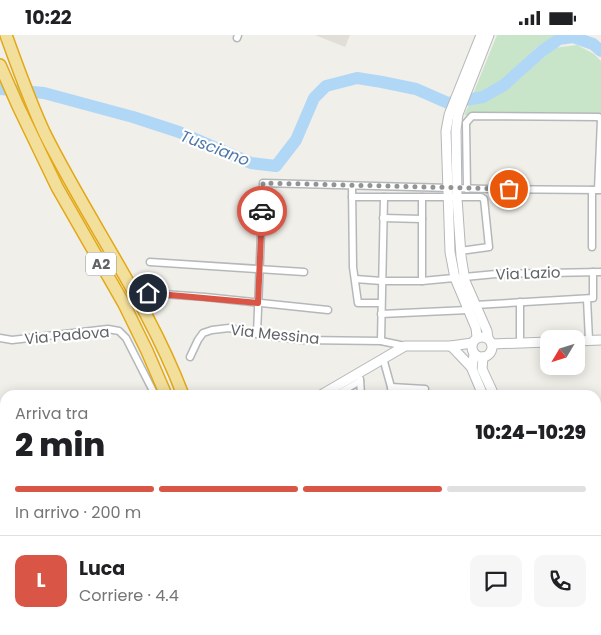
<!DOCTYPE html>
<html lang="it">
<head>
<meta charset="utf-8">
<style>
  body { margin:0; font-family:Poppins,sans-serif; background:#f6f6f6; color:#202124; height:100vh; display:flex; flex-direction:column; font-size:19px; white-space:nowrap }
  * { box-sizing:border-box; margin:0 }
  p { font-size:16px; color:#757577 }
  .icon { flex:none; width:28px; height:28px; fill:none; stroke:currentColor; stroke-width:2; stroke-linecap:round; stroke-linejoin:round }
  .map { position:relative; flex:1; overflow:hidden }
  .panel { position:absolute; left:0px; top:355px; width:601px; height:245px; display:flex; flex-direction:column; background:#fff; border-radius:15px 15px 0 0; box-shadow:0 2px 12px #0003 }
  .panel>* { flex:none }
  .needle { width:32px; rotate:232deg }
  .fabs { position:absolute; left:540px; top:295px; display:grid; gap:10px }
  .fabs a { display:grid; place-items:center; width:45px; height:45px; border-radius:10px; background:#fff; box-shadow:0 2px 12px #0003; font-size:25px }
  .pin { position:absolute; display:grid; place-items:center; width:42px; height:42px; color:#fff; margin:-21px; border:2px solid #fff; border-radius:50%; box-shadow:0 1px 5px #0007 }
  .courier { position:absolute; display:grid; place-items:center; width:50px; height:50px; margin:-25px; border:4px solid #d95545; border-radius:50%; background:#fff; color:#222; box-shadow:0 1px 6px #0007 }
  .summary em { font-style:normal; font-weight:800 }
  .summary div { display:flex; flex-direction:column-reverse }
  .summary { display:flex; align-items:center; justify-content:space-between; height:85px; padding:0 15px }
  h1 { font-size:32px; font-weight:800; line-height:38px }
  .bar { display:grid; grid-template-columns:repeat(4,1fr); gap:8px 5px; align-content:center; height:60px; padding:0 15px }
  .bar i { height:6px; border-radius:4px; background:#e0e0e0 }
  .bar .on { background:#d95545 }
  .bar p { grid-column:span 4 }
  .line { display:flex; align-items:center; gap:12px; padding:0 15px; border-top:1px solid #e0e0e0 }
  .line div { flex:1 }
  .round { display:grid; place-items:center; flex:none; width:52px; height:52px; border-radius:10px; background:#f6f6f6 }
  .status { display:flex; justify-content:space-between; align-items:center; height:35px; padding:0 25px; background:#fff; direction:ltr }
  .status svg { height:14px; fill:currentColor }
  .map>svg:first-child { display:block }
  .education { fill:#e0ded7 }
  .green { fill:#c8e5c9 }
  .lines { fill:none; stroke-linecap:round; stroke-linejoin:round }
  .river { stroke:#b1d7f7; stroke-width:12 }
  .street-casing { stroke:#b5b8bb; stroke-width:9 }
  .secondary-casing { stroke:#b5b7bb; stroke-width:11 }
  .highway-casing { stroke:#e2a817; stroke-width:14 }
  .street { stroke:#fff; stroke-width:6 }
  .secondary { stroke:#fff; stroke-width:9 }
  .highway { stroke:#f3df9c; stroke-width:11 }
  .done { stroke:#929494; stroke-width:5; stroke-dasharray:0 9 }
  .route { stroke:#d95545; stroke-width:6 }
  .labels { text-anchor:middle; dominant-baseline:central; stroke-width:4.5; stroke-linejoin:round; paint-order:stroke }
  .shield { fill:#fff; stroke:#909295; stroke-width:1 }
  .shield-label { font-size:14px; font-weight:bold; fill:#606367 }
  .street-label { font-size:15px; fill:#606367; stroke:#fff }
  .water-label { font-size:16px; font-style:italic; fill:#4e78a9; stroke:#fff }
</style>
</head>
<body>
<div class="status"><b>10:22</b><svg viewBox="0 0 49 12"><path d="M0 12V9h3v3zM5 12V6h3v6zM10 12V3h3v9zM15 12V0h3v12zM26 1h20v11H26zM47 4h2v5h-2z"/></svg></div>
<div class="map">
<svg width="601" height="600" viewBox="0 0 601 600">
  <rect width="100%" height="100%" fill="#f0efe9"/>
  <path class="education" d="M315 0H350L345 12Z"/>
  <g class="green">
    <path d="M497 0H555L536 13 510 40 492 52 473 59Z"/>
    <path d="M577 10 594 19 601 26V80H464L470 68 482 66 515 48 554 13Z"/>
  </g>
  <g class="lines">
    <path class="river" d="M0 54 44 58 133 82 179 97 251 128 276 131 296 105 314 63 326 51 357 43 382 47 416 54 448 68 483 62 504 50 542 16 559 4 573 2 593 9 601 16"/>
    <g class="street-casing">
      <g id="street">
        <path d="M237 3 238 0"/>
        <path d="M352 151 353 232 358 268H381"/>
        <path d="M467 154 466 88 472 81 599 82 601 85 598 155"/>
        <path d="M352 162H481L484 164 489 212 460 216"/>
        <path d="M383 183 422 184"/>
        <path d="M592 212V155"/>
        <path d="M150 227 304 237"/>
        <path d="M355 244 382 246H422L496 239 601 237"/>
        <path d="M422 246V162"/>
        <path d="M148 258 205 262 328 275"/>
        <path d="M587 264 589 305"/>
        <path d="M520 267V307"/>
        <path d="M475 270 593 263V237"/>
        <path d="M381 279 468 275"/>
        <path d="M257 299 263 148 488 154 601 155"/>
        <path d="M0 303 12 305 108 294 119 296 126 303 155 360"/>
        <path d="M381 306 384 162"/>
        <path d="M190 322 198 305 203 298 212 295 229 293 257 299 302 305 381 306 405 311"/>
        <path d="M383 323 391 352 392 360"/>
        <path d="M360 344 361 360"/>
        <path d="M391 352 425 354"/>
        <path d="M336 360 360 346"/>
        <path d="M354 595 356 600"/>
        <path d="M582 595 585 600"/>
        <path d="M592 595 595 600"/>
        <path d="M487 600V595"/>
      </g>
    </g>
    <g class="secondary-casing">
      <g id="secondary">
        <circle cx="482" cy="312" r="10"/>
        <path d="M477 302 476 293 455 243 450 217 446 96 449 80 481 0"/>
        <path d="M488 303 487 296 465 246 461 221 457 163 456 95 458 79 489 0"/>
        <path d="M576 306 601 305"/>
        <path d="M492 309 549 307"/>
        <path d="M451 311 472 333"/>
        <path d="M474 319 472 334 483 360"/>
        <path d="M483 322 482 334 494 360"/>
        <path d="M321 360 405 311H451L472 308"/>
        <path d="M596 411H601"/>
        <path d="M17 600 20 595"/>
      </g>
    </g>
    <g class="highway-casing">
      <g id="highway">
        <path d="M6 0C18 33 30 67 45 99 89 187 148 268 183 360"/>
        <path d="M0 30 18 71 57 152 124 269 147 316 166 360"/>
        <path d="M225 595V600"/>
        <path d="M239 595 240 600"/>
      </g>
    </g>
    <use href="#street" class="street"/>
    <use href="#secondary" class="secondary"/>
    <use href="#highway" class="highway"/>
  </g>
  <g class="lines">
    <path class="done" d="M262 176 263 148 509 154"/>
    <path class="route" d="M148 258 258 268 262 176"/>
  </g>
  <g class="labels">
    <rect class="shield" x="86" y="217.5" width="30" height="23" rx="4"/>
    <g class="shield-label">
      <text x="101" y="229">A2</text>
    </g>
    <g class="street-label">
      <text transform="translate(528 238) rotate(-2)">Via Lazio</text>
      <text transform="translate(275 299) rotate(6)">Via Messina</text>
      <text transform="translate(67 300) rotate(-5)">Via Padova</text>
    </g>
    <g class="water-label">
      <text transform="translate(215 113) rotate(21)">Tusciano</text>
    </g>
  </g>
</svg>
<div class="fabs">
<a><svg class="needle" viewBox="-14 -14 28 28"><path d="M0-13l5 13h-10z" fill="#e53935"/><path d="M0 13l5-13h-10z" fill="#757577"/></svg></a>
</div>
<div class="pin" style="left:509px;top:154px;background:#ea580c"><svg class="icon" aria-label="bag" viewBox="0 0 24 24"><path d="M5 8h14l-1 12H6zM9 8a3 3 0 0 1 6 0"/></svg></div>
<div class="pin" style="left:148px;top:258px;background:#1f2937"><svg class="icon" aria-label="home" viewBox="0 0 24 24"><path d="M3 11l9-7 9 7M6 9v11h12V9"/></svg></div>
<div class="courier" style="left:262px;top:176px"><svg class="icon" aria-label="car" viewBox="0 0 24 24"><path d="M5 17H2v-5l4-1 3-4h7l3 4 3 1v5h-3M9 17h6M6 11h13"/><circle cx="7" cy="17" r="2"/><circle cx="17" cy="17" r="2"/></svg></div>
<section class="panel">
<div class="summary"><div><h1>2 min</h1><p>Arriva tra</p></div><em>10:24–10:29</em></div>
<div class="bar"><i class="on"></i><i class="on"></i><i class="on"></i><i></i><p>In arrivo · 200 m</p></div>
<div class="line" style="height:90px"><b class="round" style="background:#d95545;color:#fff">L</b><div><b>Luca</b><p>Corriere · 4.4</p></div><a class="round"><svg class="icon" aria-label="chat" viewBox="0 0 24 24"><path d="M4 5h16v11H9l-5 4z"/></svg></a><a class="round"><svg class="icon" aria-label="phone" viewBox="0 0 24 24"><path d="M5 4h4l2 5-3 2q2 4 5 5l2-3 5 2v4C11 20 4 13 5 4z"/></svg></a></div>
</section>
</div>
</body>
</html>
